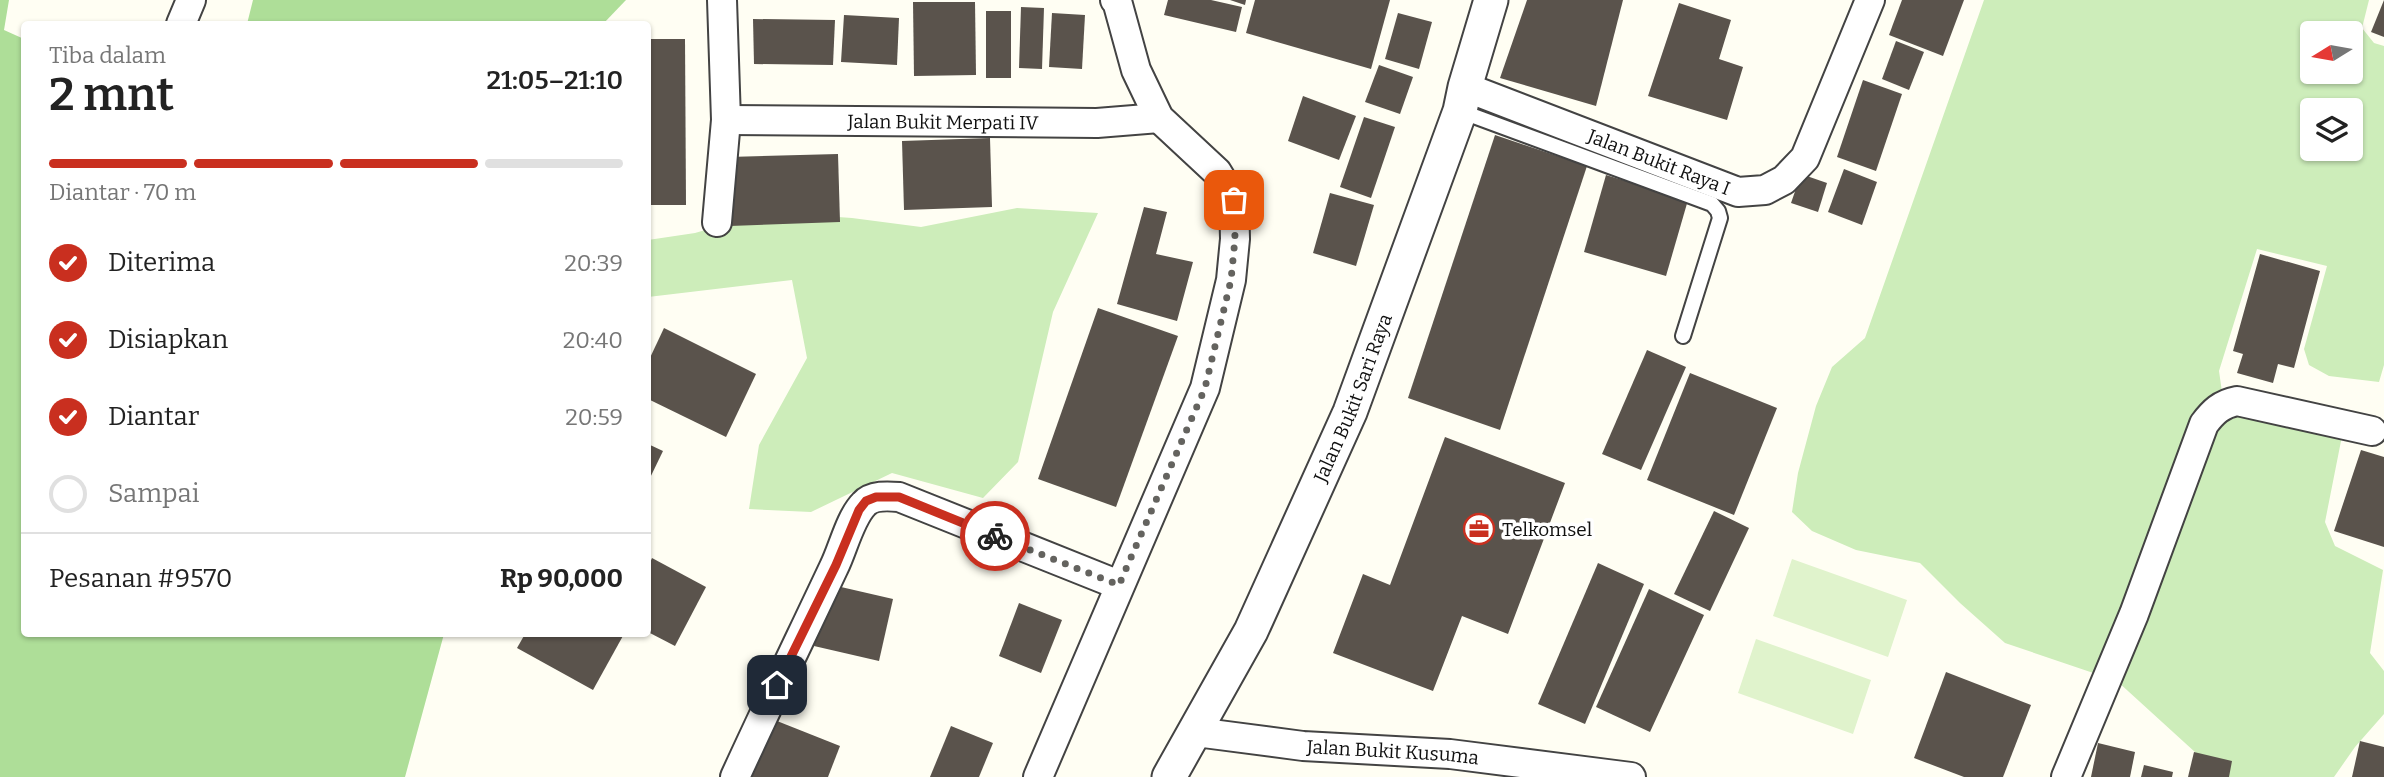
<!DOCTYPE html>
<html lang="id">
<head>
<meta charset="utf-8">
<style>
  body { margin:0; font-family:Bitter,serif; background:#f6f6f6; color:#222; height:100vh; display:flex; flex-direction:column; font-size:26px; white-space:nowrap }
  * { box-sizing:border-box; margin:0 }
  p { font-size:23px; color:#767676 }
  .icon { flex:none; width:38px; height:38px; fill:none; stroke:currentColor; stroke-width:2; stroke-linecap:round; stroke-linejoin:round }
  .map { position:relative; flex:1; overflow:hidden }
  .side { position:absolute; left:21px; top:21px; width:630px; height:616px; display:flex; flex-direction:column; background:#fff; border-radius:7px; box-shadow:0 2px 5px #0004 }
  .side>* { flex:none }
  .needle { width:46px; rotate:259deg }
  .buttons { position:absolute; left:2300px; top:21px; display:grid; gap:14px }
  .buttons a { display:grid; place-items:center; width:63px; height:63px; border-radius:7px; background:#fff; box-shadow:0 2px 5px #0004; font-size:35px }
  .pin { position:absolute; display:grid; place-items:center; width:60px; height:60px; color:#fff; margin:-30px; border-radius:14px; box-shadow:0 4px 10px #0006 }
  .courier { position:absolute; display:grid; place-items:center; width:70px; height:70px; margin:-35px; border:5px solid #c92f1f; border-radius:50%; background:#fff; color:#222; box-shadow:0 2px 9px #0007 }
  .summary em { font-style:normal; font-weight:600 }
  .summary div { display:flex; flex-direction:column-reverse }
  .summary { display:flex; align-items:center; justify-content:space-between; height:119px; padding:0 28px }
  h1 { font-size:46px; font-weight:600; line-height:52px }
  .bar { display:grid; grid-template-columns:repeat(4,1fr); gap:10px 7px; align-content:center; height:84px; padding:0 28px }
  .bar i { height:9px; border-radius:5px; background:#e0e0e0 }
  .bar .on { background:#c92f1f }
  .bar p { grid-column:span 4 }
  .line { display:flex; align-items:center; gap:18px; padding:0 28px; border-top:2px solid #e0e0e0 }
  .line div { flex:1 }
  ol { padding:0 28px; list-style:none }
  li { display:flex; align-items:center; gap:21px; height:77px }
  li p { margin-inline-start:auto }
  li .icon { padding:7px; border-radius:50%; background:#c92f1f; color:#fff; stroke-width:4 }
  li:last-child { color:#767676 }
  li i { width:38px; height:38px; border:4px solid #e0e0e0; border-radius:50% }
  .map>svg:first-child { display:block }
  .green { fill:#cdedba; fill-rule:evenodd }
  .forest { fill:#aede98 }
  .pitch { fill:#e0f3cc }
  .building { fill:#5a534c }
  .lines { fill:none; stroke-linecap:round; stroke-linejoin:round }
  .service-casing { stroke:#434343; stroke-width:18 }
  .minor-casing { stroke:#434343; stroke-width:32 }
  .tertiary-casing { stroke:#434343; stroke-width:37 }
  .service { stroke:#fff; stroke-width:14 }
  .minor { stroke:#fff; stroke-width:28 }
  .tertiary { stroke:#fff; stroke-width:33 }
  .done { stroke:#64635f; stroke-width:7; stroke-dasharray:0 12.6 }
  .route { stroke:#c92f1f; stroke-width:9 }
  .labels { text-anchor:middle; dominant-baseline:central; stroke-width:7; stroke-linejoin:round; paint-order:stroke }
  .street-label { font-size:19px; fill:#101010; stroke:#fff }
  .poi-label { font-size:19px; fill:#101010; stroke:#fff; text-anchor:start }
</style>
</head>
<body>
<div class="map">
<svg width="2384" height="777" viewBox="0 0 2384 777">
  <rect width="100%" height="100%" fill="#fffef3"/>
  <g class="green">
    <path d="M1984 0H2369L2362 28 2374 43 2384 46V365L2379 382 2329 376 2309 365 2304 349 2327 266 2257 249 2219 371 2225 413 2342 436 2325 522 2335 546 2383 570 2370 653 2384 671V714L2355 747 2334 777H2217L2207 763 2117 681 2005 643 1960 603 1920 563 1856 550 1812 531 1792 512 1798 473 1816 406 1832 367 1865 338ZM2312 33H2350V72H2312ZM2312 110H2350V149H2312Z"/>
    <path d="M1017 208 1098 213 1053 312 1018 462 983 498 892 473 811 512 749 509 759 445 807 358 792 280 648 297V240L695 233 767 212 852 218 921 227Z"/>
  </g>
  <g class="forest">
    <path d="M0 0H9L4 30 24 39V634H444L405 777H0Z"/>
    <path d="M253 0H626L603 24H247Z"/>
  </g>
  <g class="pitch">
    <path d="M1792 559 1907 600 1888 657 1773 616Z"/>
    <path d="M1756 639 1871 680 1853 734 1738 693Z"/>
  </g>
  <g class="building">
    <path d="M1168 0H1211L1242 7 1236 32 1164 15Z"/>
    <path d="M1230 0H1246L1245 5Z"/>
    <path d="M1255 0H1390L1371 69 1246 33Z"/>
    <path d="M1527 0H1623L1596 106 1500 78Z"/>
    <path d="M1902 0H1964L1943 56 1889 35Z"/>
    <path d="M2384 0V37L2371 32Z"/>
    <path d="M913 2H975L976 75 914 76Z"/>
    <path d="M1679 3 1731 20 1719 59 1743 67 1727 120 1648 96Z"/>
    <path d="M1021 7 1044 8 1042 69 1019 68Z"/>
    <rect x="986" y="11" width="25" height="67"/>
    <path d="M1052 13 1085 15 1082 69 1049 67Z"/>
    <path d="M1398 13 1432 22 1419 69 1385 59Z"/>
    <path d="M844 15 899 18 897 65 841 62Z"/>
    <path d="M753 19 835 20 833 65 754 64Z"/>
    <path d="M648 39H685L686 205H648Z"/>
    <path d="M1896 41 1924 52 1909 90 1882 79Z"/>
    <path d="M1379 65 1413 77 1400 114 1365 102Z"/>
    <path d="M1863 80 1902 94 1876 171 1837 157Z"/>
    <path d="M1303 96 1356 116 1339 160 1288 141Z"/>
    <path d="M1364 117 1395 127 1371 198 1340 187Z"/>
    <path d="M1495 135 1587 166 1500 430 1408 398Z"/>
    <path d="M990 138 992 207 904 210 902 141Z"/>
    <path d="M838 154 840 222 730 226 728 157Z"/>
    <path d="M1844 169 1877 182 1862 225 1828 212Z"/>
    <path d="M1801 174 1827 183 1818 212 1791 203Z"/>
    <path d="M1606 175 1688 200 1666 276 1584 252Z"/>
    <path d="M1330 193 1374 205 1356 266 1313 253Z"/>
    <path d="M1144 207 1167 212 1156 254 1193 262 1177 321 1117 304Z"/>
    <path d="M2260 254 2320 271 2294 368 2278 364 2273 383 2237 373 2243 354 2233 351Z"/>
    <path d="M1098 308 1178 336 1116 507 1038 479Z"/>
    <path d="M664 328 756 374 726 437 648 399V362Z"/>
    <path d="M1647 350 1686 367 1641 470 1602 454Z"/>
    <path d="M1690 373 1777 408 1734 515 1647 480Z"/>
    <path d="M1445 437 1565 483 1508 634 1462 616 1433 691 1333 653 1363 574 1390 585Z"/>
    <path d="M648 444 663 451 648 482Z"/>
    <path d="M2361 450 2384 457V547L2334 531Z"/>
    <path d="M1714 511 1749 528 1710 611 1674 594Z"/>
    <path d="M652 558 706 587 675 646 648 632V567Z"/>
    <path d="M1598 563 1644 584 1585 724 1538 704Z"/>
    <path d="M828 584 893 599 879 661 814 646Z"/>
    <path d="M1649 589 1704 615 1650 732 1596 707Z"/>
    <path d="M1019 603 1062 620 1041 673 999 656Z"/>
    <path d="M525 634H624L593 690 517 648Z"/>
    <path d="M1946 672 2031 705 2003 777H1964L1914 758Z"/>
    <path d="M772 719 840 746 828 777H749Z"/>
    <path d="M951 726 993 743 979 777H930Z"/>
    <path d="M2360 741 2384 747V777H2352Z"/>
    <path d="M2098 743 2135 752 2130 777H2091Z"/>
    <path d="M2194 752 2232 761 2229 777H2188Z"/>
    <path d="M2144 765 2173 772 2172 777H2141Z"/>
  </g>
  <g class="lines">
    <g class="service-casing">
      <path id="service" d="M1460 111 1712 204 1718 211 1720 218 1683 336"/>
    </g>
    <g class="minor-casing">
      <g id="minor">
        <path d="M181 24 191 0"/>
        <path id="s1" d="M1465 87 1738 192 1765 190 1784 180 1805 158 1870 0"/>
        <path id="s2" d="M726 120 1097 123 1159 118"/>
        <path d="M717 222 726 120 722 0"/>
        <path id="s3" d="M1196 732 1303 746 1450 754 1631 777"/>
        <path d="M735 777C767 707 801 637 834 567 843 549 850 518 864 504 872 495 888 496 899 497L1119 585"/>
        <path d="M1038 777 1205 388 1231 280 1235 239 1234 200 1217 172 1159 118 1136 70 1117 1 1115 0"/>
        <path d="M2066 777 2134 614 2204 424C2213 412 2221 404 2237 401L2372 431"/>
      </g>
    </g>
    <g class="tertiary-casing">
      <g id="tertiary">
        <path id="s4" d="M1169 777 1251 631 1350 412 1460 111 1465 87 1491 0"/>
      </g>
    </g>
    <use href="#service" class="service"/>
    <use href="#minor" class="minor"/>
    <use href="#tertiary" class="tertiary"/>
  </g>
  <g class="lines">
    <path class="done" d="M995 536 1119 585 1205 388 1231 280 1235 239 1234 200"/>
    <path class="route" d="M777 685 836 565 859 510 866 501 876 497H899L995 536"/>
  </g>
  <defs>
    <g id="office-ring" transform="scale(1.575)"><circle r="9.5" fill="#fff" stroke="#c92f1f" stroke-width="1.5"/><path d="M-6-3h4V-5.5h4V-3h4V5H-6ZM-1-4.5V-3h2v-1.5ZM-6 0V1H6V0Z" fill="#c92f1f"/></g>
  </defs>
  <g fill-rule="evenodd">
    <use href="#office-ring" x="1479" y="529"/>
  </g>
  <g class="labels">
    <g class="street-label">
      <text stroke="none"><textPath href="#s2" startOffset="217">Jalan Bukit Merpati IV</textPath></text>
      <text stroke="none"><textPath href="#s1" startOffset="208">Jalan Bukit Raya I</textPath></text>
      <text stroke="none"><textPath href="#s4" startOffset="422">Jalan Bukit Sari Raya</textPath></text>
      <text stroke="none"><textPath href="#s3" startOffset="198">Jalan Bukit Kusuma</textPath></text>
    </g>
    <g class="poi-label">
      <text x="1502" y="529">Telkomsel</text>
    </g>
  </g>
</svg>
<div class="buttons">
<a><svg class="needle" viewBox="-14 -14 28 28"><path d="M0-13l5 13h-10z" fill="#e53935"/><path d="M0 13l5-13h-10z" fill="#767676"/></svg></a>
<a><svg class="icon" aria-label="layers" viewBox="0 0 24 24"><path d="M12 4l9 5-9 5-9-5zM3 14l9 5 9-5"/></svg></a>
</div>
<div class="pin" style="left:1234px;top:200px;background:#ea580c"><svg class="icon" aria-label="bag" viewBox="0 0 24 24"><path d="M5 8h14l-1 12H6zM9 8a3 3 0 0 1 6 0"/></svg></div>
<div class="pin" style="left:777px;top:685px;background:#1f2937"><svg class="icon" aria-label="home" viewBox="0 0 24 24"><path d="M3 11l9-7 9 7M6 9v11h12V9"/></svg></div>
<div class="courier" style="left:995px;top:536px"><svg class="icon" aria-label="bike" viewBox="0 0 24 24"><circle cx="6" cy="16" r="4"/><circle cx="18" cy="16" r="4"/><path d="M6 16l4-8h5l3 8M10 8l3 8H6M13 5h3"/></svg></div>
<section class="side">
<div class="summary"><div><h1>2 mnt</h1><p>Tiba dalam</p></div><em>21:05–21:10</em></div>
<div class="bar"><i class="on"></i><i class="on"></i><i class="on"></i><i></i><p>Diantar · 70 m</p></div>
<ol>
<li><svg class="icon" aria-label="check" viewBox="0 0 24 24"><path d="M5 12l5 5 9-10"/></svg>Diterima<p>20:39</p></li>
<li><svg class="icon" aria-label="check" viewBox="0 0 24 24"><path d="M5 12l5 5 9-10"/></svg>Disiapkan<p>20:40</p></li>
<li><svg class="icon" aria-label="check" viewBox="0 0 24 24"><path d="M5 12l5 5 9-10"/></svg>Diantar<p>20:59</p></li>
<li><i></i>Sampai</li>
</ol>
<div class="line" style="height:91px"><div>Pesanan #9570</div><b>Rp 90,000</b></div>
</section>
</div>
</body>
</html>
